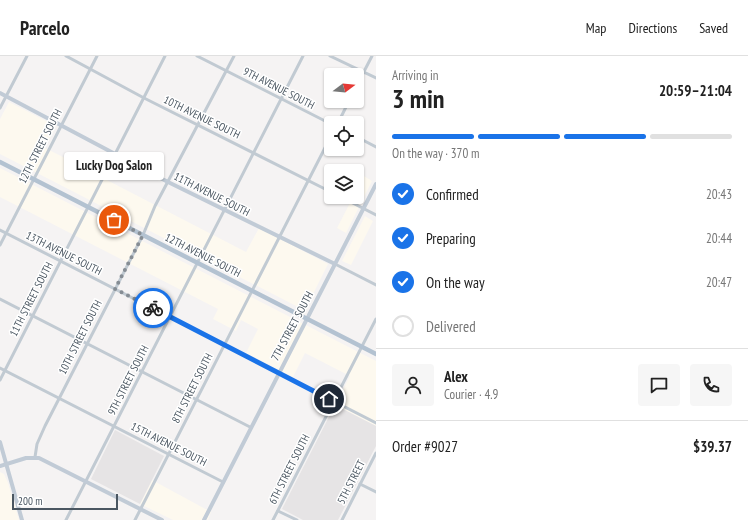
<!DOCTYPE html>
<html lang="en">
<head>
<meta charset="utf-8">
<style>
  body { margin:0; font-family:"PT Sans Narrow",sans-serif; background:#f6f6f6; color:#222; height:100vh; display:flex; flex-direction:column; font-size:15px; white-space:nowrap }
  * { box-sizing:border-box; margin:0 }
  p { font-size:13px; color:#767676 }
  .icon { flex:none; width:22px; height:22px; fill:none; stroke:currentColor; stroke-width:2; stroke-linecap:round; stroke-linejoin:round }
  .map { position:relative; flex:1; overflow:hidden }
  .panel { display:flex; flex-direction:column; background:#fff; width:372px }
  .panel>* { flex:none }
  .needle { width:26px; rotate:74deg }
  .tools { position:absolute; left:324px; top:12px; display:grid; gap:8px }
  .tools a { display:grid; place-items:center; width:40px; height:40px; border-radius:4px; background:#fff; box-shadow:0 1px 3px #0004; font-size:20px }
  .scale { position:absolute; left:12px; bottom:10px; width:106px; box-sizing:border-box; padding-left:4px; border:2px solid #4a5661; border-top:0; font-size:11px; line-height:14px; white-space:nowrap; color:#4a5661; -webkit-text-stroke:3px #fff; paint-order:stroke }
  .pin { position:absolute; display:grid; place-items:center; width:34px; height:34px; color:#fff; margin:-17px; border:2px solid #fff; border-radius:50%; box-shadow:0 1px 4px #0007 }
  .courier { position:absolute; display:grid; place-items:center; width:40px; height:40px; margin:-20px; border:3px solid #1a73e8; border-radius:50%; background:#fff; color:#222; box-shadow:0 1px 5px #0007 }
  .bubble { position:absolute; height:28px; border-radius:4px; background:#fff; box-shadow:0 1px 3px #0004; font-size:13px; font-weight:700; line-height:28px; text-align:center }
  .overview em { font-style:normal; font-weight:700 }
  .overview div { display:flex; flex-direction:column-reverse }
  .overview { display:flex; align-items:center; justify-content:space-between; height:68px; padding:0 16px }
  h1 { font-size:26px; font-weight:700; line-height:30px }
  .bar { display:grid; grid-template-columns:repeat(4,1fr); gap:6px 4px; align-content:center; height:48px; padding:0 16px }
  .bar i { height:5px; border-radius:3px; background:#e0e0e0 }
  .bar .active { background:#1a73e8 }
  .bar p { grid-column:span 4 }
  .line { display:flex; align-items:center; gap:10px; padding:0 16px; border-top:1px solid #e0e0e0 }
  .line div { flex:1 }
  .round { display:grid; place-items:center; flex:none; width:42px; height:42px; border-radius:4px; background:#f6f6f6 }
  ol { padding:0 16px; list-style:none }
  li { display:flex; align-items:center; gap:12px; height:44px }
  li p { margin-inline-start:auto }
  li .icon { padding:4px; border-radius:50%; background:#1a73e8; color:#fff; stroke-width:4 }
  li:last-child { color:#767676 }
  li i { width:22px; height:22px; border:2px solid #e0e0e0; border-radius:50% }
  header { display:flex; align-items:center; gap:24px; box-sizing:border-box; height:56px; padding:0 20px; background:#fff; border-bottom:1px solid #e0e0e0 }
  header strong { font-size:19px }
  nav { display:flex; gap:22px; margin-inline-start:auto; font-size:14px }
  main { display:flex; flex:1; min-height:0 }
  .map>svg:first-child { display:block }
  .commercial { fill:#fdf9ef }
  .education { fill:#e6e4e5 }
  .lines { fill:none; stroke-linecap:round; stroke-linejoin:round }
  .street { stroke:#c1cad2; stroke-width:3 }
  .secondary { stroke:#c1cbd6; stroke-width:4 }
  .primary { stroke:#b3c2d1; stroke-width:4.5 }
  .done { stroke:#868d94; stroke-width:4; stroke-dasharray:0 7.2 }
  .route { stroke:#1a73e8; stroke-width:5 }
  .labels { text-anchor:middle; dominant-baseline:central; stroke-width:3; stroke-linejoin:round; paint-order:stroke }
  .street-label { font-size:11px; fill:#4a5661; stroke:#fff }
</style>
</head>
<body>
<header>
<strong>Parcelo</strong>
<nav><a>Map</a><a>Directions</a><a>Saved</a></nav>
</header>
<main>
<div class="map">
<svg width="376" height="464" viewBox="0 0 376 464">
  <rect width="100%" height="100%" fill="#f5f3f3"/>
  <g class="commercial">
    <path d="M9 46 56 70 45 92 83 111 86 106 104 115 101 121 246 196 259 172 328 208 306 252 302 253 0 98V63Z"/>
    <path d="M0 112 376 305V370L335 349 350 320 305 297 293 321 246 297 258 273 241 264 236 275 213 263 218 253 0 141Z"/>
    <path d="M364 120 372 125 346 177 337 172 353 141H357V133Z"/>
    <path d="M365 160 373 165 351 209 342 205Z"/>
    <path d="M0 416 4 418 8 427 19 464H0Z"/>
    <path d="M152 424 211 456 208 464H173L140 448Z"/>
  </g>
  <g class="education">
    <path d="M335 349 376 370V390L338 464H303L282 453Z"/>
    <path d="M115 374 164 400 140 448 91 423Z"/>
  </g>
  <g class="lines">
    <g class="street">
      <path d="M66 0 144 42 331 136"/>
      <path d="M197 0 331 68"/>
      <path d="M330 0 376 22"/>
      <path d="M357 29 372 0"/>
      <path d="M0 52 27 0"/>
      <path d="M338 67 349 45"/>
      <path d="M357 81 376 91"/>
      <path d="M341 141 376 159"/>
      <path d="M0 174 376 367"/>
      <path d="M0 189 97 0"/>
      <path d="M335 208 376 229"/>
      <path d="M0 243 250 371"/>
      <path d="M0 312 223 426"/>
      <path d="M0 324 165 0"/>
      <path d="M35 401 37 388 45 370 143 179 155 150 234 0"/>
      <path d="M360 428 376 436"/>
      <path d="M278 455 297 464"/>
      <path d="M66 464 303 0"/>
      <path d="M135 464 331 80"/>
      <path d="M273 464 376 263"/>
      <path d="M342 464 376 397"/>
    </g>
    <g class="secondary">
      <path d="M0 37 168 126 335 208"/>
      <path d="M0 386 22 464"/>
      <path d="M0 410 26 402H39L162 464"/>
      <path d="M204 464 376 128"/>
    </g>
    <path class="primary" d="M0 106 376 298"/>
  </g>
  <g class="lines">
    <path class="done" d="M114 164 143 179 115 233 153 252"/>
    <path class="route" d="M153 252 329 343"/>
  </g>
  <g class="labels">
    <g class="street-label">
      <text transform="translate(279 32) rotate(27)">9TH AVENUE SOUTH</text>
      <text transform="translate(202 61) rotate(26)">10TH AVENUE SOUTH</text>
      <text transform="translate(40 90) rotate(-63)">12TH STREET SOUTH</text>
      <text transform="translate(212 138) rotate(27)">11TH AVENUE SOUTH</text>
      <text transform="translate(64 197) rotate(27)">13TH AVENUE SOUTH</text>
      <text transform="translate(203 199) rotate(27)">12TH AVENUE SOUTH</text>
      <text transform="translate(31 243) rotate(-63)">11TH STREET SOUTH</text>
      <text transform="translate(292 270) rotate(-62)">7TH STREET SOUTH</text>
      <text transform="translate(80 281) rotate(-63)">10TH STREET SOUTH</text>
      <text transform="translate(128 324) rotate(-63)">9TH STREET SOUTH</text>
      <text transform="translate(192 332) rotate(-63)">8TH STREET SOUTH</text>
      <text transform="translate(169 388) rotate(27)">15TH AVENUE SOUTH</text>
      <text transform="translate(289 413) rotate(-63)">6TH STREET SOUTH</text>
      <text transform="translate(351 426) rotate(-63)">5TH STREET</text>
    </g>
  </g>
</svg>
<div class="tools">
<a><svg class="needle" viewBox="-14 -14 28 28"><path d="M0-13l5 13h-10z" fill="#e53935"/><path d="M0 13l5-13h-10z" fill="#767676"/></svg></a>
<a><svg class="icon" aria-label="locate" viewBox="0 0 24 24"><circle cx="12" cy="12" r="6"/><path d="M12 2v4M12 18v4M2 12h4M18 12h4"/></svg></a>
<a><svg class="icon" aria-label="layers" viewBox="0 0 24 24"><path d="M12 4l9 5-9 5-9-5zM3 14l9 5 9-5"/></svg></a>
</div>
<div class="scale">200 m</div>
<div class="pin" style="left:114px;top:164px;background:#ea580c"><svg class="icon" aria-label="bag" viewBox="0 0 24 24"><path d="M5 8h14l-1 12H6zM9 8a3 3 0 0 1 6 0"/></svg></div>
<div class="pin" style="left:329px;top:343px;background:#1f2937"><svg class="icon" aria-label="home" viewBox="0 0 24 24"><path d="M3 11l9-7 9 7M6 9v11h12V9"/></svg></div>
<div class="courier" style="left:153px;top:252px"><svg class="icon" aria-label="bike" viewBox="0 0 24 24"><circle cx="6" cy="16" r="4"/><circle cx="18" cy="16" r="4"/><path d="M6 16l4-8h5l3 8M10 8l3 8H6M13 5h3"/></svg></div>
<div class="bubble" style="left:64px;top:96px;width:100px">Lucky Dog Salon</div>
</div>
<section class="panel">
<div class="overview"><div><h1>3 min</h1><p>Arriving in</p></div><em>20:59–21:04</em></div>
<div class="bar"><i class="active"></i><i class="active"></i><i class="active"></i><i></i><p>On the way · 370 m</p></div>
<ol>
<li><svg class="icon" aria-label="check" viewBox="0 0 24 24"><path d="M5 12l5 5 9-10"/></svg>Confirmed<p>20:43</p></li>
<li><svg class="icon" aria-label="check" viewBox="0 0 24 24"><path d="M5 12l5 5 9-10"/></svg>Preparing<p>20:44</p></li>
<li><svg class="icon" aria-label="check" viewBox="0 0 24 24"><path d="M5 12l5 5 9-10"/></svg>On the way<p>20:47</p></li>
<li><i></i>Delivered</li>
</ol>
<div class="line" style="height:72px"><a class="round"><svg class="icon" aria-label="person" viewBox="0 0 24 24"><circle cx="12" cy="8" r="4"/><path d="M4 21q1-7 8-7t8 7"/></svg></a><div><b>Alex</b><p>Courier · 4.9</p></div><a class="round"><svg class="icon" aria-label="chat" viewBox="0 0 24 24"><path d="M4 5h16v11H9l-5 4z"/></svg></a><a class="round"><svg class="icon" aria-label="phone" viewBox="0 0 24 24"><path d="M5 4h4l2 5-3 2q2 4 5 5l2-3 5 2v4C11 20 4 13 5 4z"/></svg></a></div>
<div class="line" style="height:52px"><div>Order #9027</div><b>$39.37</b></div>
</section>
</main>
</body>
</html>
